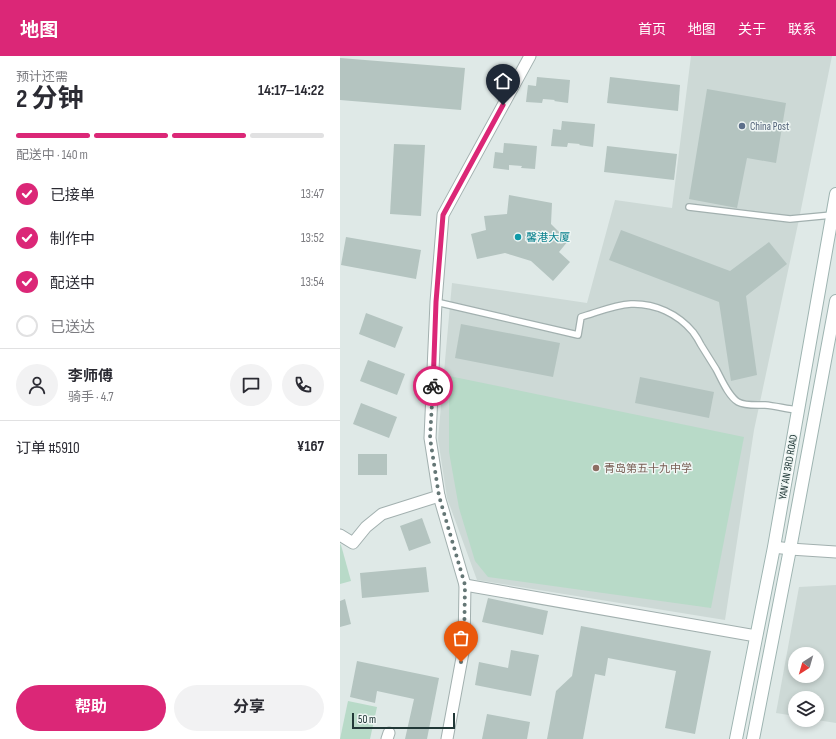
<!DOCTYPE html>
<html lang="zh">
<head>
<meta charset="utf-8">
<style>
  body { margin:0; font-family:"Sofia Sans Condensed","Noto Sans SC",sans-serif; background:#f2f2f3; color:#2b2b33; height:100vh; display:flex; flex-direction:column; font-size:15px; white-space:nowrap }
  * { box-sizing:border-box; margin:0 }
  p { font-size:13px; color:#7c7c81 }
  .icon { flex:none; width:22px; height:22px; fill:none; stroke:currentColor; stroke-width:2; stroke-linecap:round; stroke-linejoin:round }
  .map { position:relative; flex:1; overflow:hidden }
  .panel { display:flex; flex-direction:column; background:#fff; width:340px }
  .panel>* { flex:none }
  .needle { width:26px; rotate:217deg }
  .tools { position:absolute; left:448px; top:591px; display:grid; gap:8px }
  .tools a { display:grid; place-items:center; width:36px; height:36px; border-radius:50%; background:#fff; box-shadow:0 2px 6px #0003; font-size:20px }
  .scale { position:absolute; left:12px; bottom:10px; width:103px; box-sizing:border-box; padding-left:4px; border:2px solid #213837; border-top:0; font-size:11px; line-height:14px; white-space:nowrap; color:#213837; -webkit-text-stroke:3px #eff6f4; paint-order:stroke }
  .pin { position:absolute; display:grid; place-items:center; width:34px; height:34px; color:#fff; margin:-41px -17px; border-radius:50% 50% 50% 0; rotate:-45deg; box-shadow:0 0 4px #0007 }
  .pin .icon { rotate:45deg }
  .courier { position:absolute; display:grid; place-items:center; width:40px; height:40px; margin:-20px; border:3px solid #db2777; border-radius:50%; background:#fff; color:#222; box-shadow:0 1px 5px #0007 }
  .overview em { font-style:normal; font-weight:700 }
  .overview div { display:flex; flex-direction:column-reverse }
  .overview { display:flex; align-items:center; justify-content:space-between; height:68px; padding:0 16px }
  h1 { font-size:26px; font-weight:700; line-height:30px }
  .bar { display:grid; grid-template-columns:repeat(4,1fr); gap:6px 4px; align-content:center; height:48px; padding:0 16px }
  .bar i { height:5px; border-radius:3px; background:#e1e1e2 }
  .bar .on { background:#db2777 }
  .bar p { grid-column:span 4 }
  .line { display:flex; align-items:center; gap:10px; padding:0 16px; border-top:1px solid #e1e1e2 }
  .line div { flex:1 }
  .round { display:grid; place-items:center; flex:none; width:42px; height:42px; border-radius:21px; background:#f2f2f3 }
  ol { padding:0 16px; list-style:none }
  li { display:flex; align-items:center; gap:12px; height:44px }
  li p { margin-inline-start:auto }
  li .icon { padding:4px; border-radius:50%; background:#db2777; color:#fff; stroke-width:4 }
  li:last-child { color:#7c7c81 }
  li i { width:22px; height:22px; border:2px solid #e1e1e2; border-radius:50% }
  .button { display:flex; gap:8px; margin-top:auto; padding:8px 16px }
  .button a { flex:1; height:46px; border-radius:24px; background:#db2777; color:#fff; font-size:16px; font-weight:700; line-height:46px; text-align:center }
  .button a+a { background:#f2f2f3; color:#2b2b33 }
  header { display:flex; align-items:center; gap:24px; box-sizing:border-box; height:56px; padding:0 20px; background:#db2777; color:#fff }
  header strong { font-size:19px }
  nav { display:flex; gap:22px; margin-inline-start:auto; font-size:14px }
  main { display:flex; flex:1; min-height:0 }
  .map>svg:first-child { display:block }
  .built { fill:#cdd9d6; fill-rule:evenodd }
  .green { fill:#b8dac8 }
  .building { fill:#b4c4c0 }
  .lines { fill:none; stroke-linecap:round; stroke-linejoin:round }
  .lane-casing { stroke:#a2b0af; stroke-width:8 }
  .street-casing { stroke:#a2b0af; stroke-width:13 }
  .secondary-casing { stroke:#9eb4b1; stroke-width:14 }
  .lane { stroke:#fff; stroke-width:5.5 }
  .street { stroke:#fff; stroke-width:11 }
  .secondary { stroke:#fff; stroke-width:12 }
  .done { stroke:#647675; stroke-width:4; stroke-dasharray:0 7.2 }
  .route { stroke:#db2777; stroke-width:5 }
  .service-dot { fill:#5c6f8a; stroke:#eff6f4; stroke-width:1.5 }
  .culture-dot { fill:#0f9aa8; stroke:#eff6f4; stroke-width:1.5 }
  .education-dot { fill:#8d6e63; stroke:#eff6f4; stroke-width:1.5 }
  .labels { text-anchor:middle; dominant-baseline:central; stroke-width:3; stroke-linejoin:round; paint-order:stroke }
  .service-label { font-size:11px; fill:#4e5e75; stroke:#eff6f4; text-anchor:start }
  .culture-label { font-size:11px; fill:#0d838f; stroke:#eff6f4; text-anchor:start }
  .street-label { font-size:11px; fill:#213837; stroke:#eff6f4 }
  .education-label { font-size:11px; fill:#785e54; stroke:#eff6f4; text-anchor:start }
</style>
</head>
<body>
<header>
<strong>地图</strong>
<nav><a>首页</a><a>地图</a><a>关于</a><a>联系</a></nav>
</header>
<main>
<section class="panel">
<div class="overview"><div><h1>2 分钟</h1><p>预计还需</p></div><em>14:17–14:22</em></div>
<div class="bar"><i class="on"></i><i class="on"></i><i class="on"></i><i></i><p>配送中 · 140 m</p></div>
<ol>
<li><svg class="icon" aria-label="check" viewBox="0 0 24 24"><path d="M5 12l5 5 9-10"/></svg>已接单<p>13:47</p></li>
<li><svg class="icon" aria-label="check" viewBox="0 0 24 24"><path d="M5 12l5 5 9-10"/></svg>制作中<p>13:52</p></li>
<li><svg class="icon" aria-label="check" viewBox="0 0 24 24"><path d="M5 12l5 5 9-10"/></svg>配送中<p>13:54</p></li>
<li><i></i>已送达</li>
</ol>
<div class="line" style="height:72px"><a class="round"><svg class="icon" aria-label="person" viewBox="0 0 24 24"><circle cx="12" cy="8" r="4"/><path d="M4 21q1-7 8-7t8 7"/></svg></a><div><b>李师傅</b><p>骑手 · 4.7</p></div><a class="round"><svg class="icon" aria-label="chat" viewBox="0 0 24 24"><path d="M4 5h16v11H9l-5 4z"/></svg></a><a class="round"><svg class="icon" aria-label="phone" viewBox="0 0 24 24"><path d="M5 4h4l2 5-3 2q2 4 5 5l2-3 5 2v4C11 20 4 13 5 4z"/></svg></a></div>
<div class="line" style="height:52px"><div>订单 #5910</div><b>¥167</b></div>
<div class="button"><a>帮助</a><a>分享</a></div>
</section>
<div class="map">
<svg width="496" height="683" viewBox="0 0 496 683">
  <rect width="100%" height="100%" fill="#dfe9e7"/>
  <g class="built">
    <path d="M351 0H492L458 168 414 374 385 564 137 524 107 442 98 383 112 227 247 247 275 144 332 152Z"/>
    <path d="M496 529V667L477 664V642H455V660L436 657 459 531ZM455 598H477V620H455Z"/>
  </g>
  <g class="green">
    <path d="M109 320 404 381 371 552 148 521 135 505 119 452 109 396Z"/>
    <path d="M0 488 1 489 11 525 0 528Z"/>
    <path d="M8 645 37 651 30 683H0Z"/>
  </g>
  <g class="building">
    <path d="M0 2 125 12 121 54 0 44Z"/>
    <path d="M197 21 230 24 228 47 214 45 215 44 203 43 202 47 186 46 188 29 196 30Z"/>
    <path d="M270 21 340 29 338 55 267 47Z"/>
    <path d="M367 33 446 47 436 107 407 102 397 152 349 143Z"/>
    <path d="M222 65 255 68 253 91 239 89 240 88 228 87 227 91 211 90 213 73 221 74Z"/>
    <path d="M164 87 197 90 195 113 181 112 182 110 169 109V114L153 112 155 96 163 97Z"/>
    <path d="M54 88 85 89 81 160 50 158Z"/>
    <path d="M267 90 337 98 334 124 264 116Z"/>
    <path d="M169 139 212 147 211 168 228 185 219 196 230 206 213 225 191 205 165 197 137 203 131 178 146 174 144 160 167 158Z"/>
    <path d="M281 174 390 215 429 186 447 208 406 240 417 319 391 325 379 246 269 204Z"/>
    <path d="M6 181 81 194 76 223 1 209Z"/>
    <path d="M26 257 63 271 55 292 19 278Z"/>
    <path d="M121 268 220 287 213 321 115 302Z"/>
    <path d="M28 304 65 318 57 339 20 325Z"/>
    <path d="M300 321 374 336 369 362 295 347Z"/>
    <path d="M21 347 57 361 49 382 13 368Z"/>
    <rect x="18" y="398" width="29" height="21"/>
    <path d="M82 462 91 487 69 495 60 470Z"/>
    <path d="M86 511 89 536 22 542 20 517Z"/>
    <path d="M148 542 208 555 203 579 142 566Z"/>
    <path d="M5 543 11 568 0 571V545Z"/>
    <path d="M241 570 371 595 355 678 325 672 336 615 268 602 265 620 255 618 243 683H207L216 635 232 620Z"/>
    <path d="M171 594 199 599 191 640 135 629 139 606 168 612Z"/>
    <path d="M17 605 99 622 87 683H65L74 643 37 635 35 647 10 641Z"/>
    <path d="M147 658 190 666 187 683H142Z"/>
  </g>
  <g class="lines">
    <g class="lane-casing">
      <g id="lane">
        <path d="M349 151 450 163 492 159"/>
        <path d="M96 246 238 279 241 261C258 256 274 249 291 248 315 247 338 258 353 276 356 280 359 285 361 289 366 297 371 305 376 313 381 322 388 340 398 346 405 350 416 349 425 349 436 350 447 353 458 354"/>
      </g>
    </g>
    <g class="street-casing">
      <g id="street">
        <path d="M0 479 13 487 26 471 42 458 99 440"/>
        <path d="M434 491 450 493 496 496"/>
        <path d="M125 529 416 580"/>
        <path d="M47 683 49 677"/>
        <path d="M107 683 124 591 125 529 99 440 90 382 96 246 103 159 190 0"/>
      </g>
    </g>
    <g class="secondary-casing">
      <g id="secondary">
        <path d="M396 683 434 491 496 138"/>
        <path d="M413 683 450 493 496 245"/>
      </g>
    </g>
    <use href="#lane" class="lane"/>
    <use href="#street" class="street"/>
    <use href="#secondary" class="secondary"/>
  </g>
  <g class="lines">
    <path class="done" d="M93 330 90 382 99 440 125 529 124 591 121 606"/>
    <path class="route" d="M93 330 96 246 103 159 163 49"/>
  </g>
  <circle class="service-dot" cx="402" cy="70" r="4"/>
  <circle class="culture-dot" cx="178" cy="181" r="4"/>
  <circle class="education-dot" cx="256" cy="412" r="4"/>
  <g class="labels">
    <g class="service-label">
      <text x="410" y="70">China Post</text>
    </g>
    <g class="culture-label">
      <text x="186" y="181">馨港大厦</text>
    </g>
    <g class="street-label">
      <text transform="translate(448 411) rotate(-80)">YAN´AN 3RD ROAD</text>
    </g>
    <g class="education-label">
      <text x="264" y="412">青岛第五十九中学</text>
    </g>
  </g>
</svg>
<div class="tools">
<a><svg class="needle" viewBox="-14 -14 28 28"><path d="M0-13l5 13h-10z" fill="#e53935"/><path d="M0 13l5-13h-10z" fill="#7c7c81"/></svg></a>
<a><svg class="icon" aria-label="layers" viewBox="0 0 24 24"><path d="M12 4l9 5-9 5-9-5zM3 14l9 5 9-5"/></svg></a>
</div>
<div class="scale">50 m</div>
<div class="pin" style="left:121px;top:606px;background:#ea580c"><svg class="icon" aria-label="bag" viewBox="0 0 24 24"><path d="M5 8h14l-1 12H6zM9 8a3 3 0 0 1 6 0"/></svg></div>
<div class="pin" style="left:163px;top:49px;background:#1f2937"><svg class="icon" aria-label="home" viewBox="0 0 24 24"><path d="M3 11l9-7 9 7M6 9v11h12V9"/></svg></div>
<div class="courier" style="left:93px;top:330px"><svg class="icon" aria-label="bike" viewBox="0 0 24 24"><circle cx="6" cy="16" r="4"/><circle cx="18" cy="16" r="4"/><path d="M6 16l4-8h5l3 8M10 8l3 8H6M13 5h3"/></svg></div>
</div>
</main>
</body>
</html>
